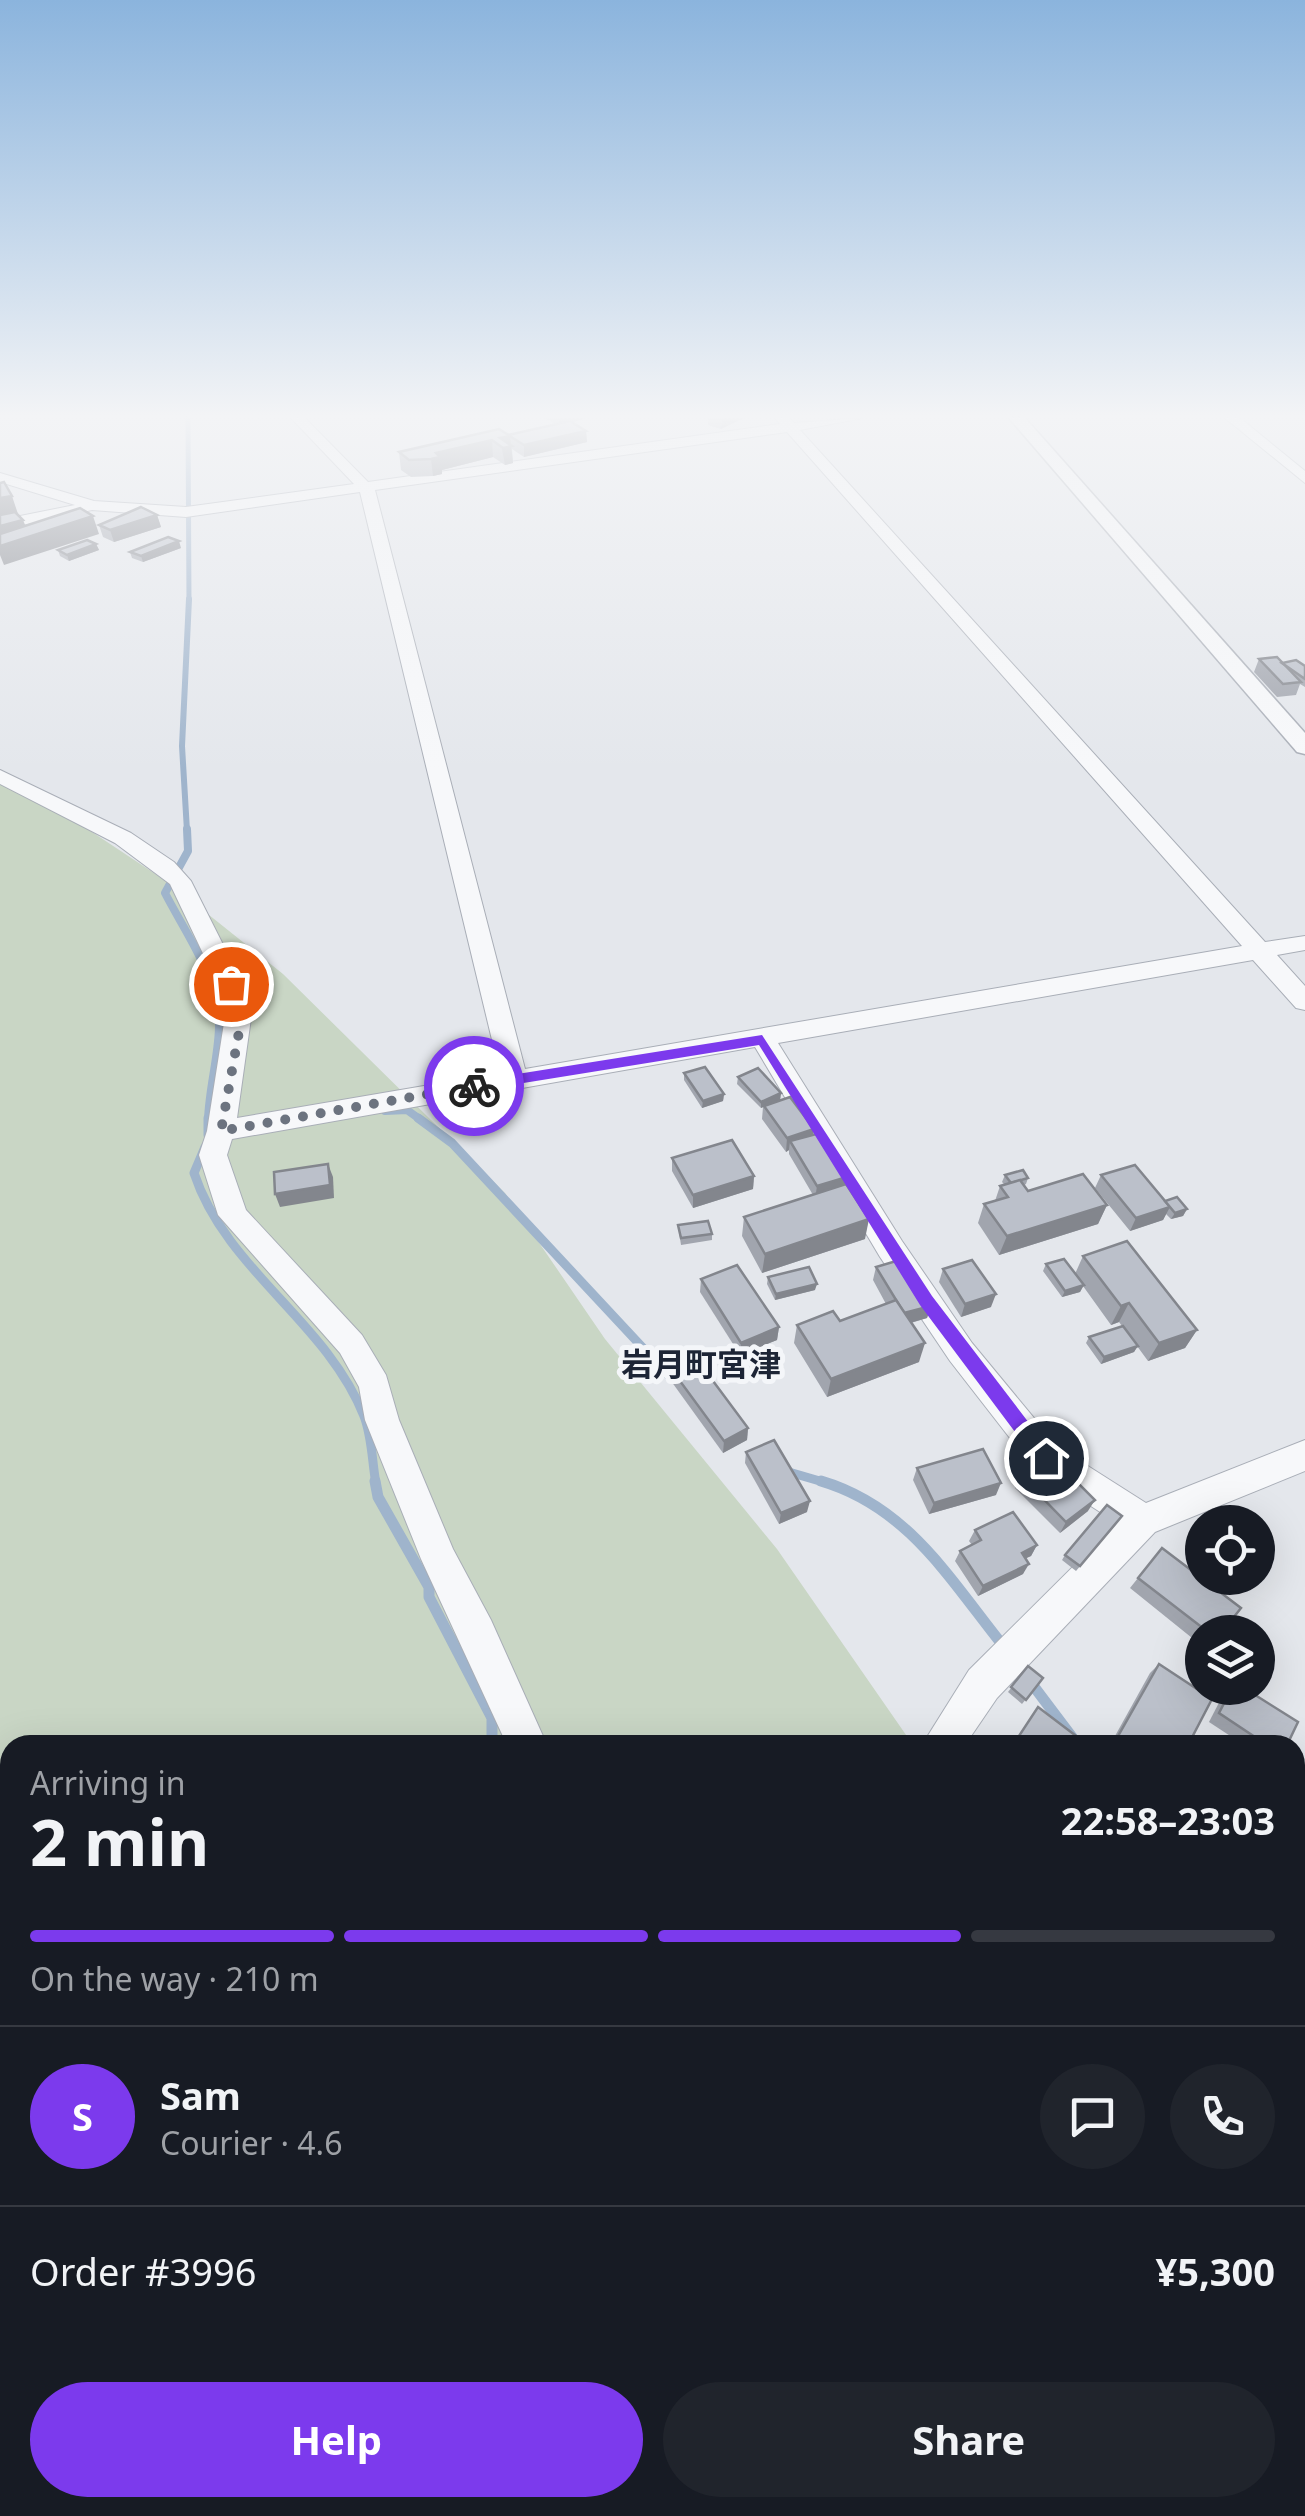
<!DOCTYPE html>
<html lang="en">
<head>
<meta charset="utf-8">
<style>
  body { margin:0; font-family:"Noto Sans","Noto Sans JP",sans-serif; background:#20242c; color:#f1f3f6; height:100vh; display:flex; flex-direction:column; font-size:38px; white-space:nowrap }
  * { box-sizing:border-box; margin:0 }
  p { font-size:32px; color:#9ea1a6 }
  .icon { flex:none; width:55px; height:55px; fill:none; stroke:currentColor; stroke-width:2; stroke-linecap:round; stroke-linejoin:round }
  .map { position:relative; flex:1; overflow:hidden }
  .panel { position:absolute; left:0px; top:1735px; width:1305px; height:782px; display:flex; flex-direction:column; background:#171b24; border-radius:30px 30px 0 0; box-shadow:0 10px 40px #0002 }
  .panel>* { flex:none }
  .buttons { position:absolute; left:1185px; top:1505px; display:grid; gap:20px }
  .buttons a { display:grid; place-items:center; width:90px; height:90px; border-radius:50%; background:#171b24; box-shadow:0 10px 40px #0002; font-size:50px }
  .pin { position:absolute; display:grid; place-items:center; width:85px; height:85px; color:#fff; margin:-42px; border:5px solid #fff; border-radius:50%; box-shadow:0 2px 10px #0007 }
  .courier { position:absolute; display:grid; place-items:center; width:100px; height:100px; margin:-50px; border:8px solid #7c3aed; border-radius:50%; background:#fff; color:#222; box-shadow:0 2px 12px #0007 }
  .summary em { font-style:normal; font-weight:700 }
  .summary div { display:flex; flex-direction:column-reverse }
  .summary { display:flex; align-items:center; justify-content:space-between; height:170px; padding:0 30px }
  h1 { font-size:65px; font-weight:700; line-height:75px }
  .bar { display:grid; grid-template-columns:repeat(4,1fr); gap:15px 10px; align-content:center; height:120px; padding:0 30px }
  .bar i { height:12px; border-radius:8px; background:#363941 }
  .bar .current { background:#7c3aed }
  .bar p { grid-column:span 4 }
  .line { display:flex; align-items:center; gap:25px; padding:0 30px; border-top:2px solid #363941 }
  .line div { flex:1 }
  .round { display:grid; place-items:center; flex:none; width:105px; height:105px; border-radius:52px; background:#20242c }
  .primary-button { display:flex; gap:20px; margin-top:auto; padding:20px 30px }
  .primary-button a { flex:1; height:115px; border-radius:60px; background:#7c3aed; color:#fff; font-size:40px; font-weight:700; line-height:115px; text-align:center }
  .primary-button a+a { background:#20242c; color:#f1f3f6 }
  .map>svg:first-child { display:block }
  .green { fill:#c9d6c5 }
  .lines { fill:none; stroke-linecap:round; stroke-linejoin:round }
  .stream-far5 { stroke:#9fb4cc; stroke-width:5 }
  .stream-far4 { stroke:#9fb4cc; stroke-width:6 }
  .stream-far3 { stroke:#9fb4cc; stroke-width:8 }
  .stream-far2 { stroke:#9fb4cc; stroke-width:9 }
  .stream-far1 { stroke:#9fb4cc; stroke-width:11 }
  .stream { stroke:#9fb4cc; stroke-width:14 }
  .minor-casing { stroke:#a9aeb7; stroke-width:2 }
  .tertiary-casing { stroke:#a9aeb7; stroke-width:3 }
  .minor { fill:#f7f8fa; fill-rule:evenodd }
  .tertiary { fill:#f7f8fa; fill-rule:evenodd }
  .wall { fill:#a1a5ae }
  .shaded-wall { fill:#83868d }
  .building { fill:#bbc0ca; stroke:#83868d; stroke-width:2.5 }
  .route { fill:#7c3aed }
  .done { stroke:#6c737f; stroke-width:10; stroke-dasharray:0 18 }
  .labels { text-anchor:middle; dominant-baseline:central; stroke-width:10; stroke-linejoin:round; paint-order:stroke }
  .quarter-label { font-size:32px; font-weight:bold; fill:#1d2536; stroke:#f4f6f9 }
</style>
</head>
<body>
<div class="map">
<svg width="1305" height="2516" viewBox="0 0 1305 2516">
  <rect width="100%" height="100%" fill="#e4e7ec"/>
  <path class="green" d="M0 771 169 883 283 974 505 1193 605 1339 777 1549 913 1745H10V2508H1295V2227L1305 2237V2516H0Z"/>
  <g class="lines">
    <path class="stream-far5" d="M188 418 189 601"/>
    <path class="stream-far4" d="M187 831 182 746 189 599"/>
    <g class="stream-far3">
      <path d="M187 829 188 851 165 893C186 934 221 981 219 1028 218 1059 209 1089 208 1120"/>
      <path d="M385 1111 407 1110 421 1120"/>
    </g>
    <g class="stream-far2">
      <path d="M418 1118 452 1143 671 1378"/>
      <path d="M208 1135V1118"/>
      <path d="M205 1147 194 1173C226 1270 327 1322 364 1416 372 1436 372 1462 376 1484"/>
      <path d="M782 1470 830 1484"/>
    </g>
    <g class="stream-far1">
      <path d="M375 1481 378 1497 429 1587V1597L492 1718V1745"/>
      <path d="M821 1481C909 1507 950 1580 1005 1648"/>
      <path d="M1029 1680 1078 1745"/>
    </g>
    <g class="stream">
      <path d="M1295 2001 1305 2013"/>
      <path d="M472 2508V2516"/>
    </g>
    <g class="minor-casing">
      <g id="minor">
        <path d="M291 418H305L368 482 780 424 775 418H789L794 423 863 418 800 430 1265 942 1305 936V950L1277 955 1305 986V1010L1296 1008 1253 960 778 1043 902 1241 972 1343 1058 1447 1146 1503 1305 1440V1471L1155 1532 997 1698 965 1745H922L969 1670 1117 1523 1034 1469 950 1361 880 1257 755 1047 232 1139 227 1155 246 1210 362 1335 386 1375 399 1420 453 1549 491 1620 547 1745H507L421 1559 365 1420 359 1387 340 1353 218 1215 199 1155 207 1131 227 1004 170 884 115 843 0 784V770L131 833 174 862 191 881 253 1004 237 1118 500 1073 360 492 186 517 92 510 0 530V520L75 505 0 482V473L94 501 186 507 354 484ZM787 432 1242 946 525 1069 375 490Z"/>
        <path d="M1225 418H1240L1305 471V483Z"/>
      </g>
    </g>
    <g class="tertiary-casing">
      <path id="tertiary" d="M1009 418H1025L1305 733V754L1297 752Z"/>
    </g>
    <use href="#minor" class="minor"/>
    <use href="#tertiary" class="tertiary"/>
  </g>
  <g class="wall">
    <path d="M544 418H584V419L572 422 586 431 587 442 524 457 512 449 513 463 505 465 493 457 442 470V474L433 476 411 477 401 470 399 452 508 435 556 424Z"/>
    <path d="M708 418H722L721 429 708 425Z"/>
    <path d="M157 515 161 527 114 542 103 537 99 525Z"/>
    <path d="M96 544 99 550 69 561 60 556 58 550Z"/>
    <path d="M181 548 143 562 132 558 130 552Z"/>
    <path d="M1259 659 1305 666V687L1300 684 1296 695 1277 697 1254 672Z"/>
    <path d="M684 1073 724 1094 723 1101 702 1108 684 1080Z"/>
    <path d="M738 1077 781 1093 780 1100 814 1129 813 1135 847 1177 846 1184 865 1239 762 1273 742 1236 744 1217 813 1195 789 1154V1150L786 1152 762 1119 763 1107 761 1108 737 1084Z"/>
    <path d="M672 1158 754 1176 753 1189 693 1208 672 1171Z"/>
    <path d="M1005 1175 1028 1178 1026 1184 1024 1185 1028 1191 1107 1205 1098 1224 999 1255 978 1223 984 1204 995 1201 1000 1186 1005 1185 1002 1182Z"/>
    <path d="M1101 1175 1165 1201 1187 1209 1183 1216 1171 1219 1166 1214 1163 1220 1130 1231 1095 1188Z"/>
    <path d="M678 1225 712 1234V1240L681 1245Z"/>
    <path d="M1083 1256 1197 1330 1185 1348 1148 1361 1137 1346 1134 1352 1101 1364 1086 1343 1089 1337 1122 1326 1119 1322 1111 1325 1083 1286 1080 1292 1062 1297 1043 1271 1046 1264 1075 1274Z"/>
    <path d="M876 1267 931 1306 927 1318 911 1323 919 1362 827 1397 794 1343 797 1325 840 1321 886 1304 873 1280Z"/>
    <path d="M943 1269 991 1307 961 1317 939 1282Z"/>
    <path d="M768 1277 815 1290 775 1300 767 1284Z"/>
    <path d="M701 1279 779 1327 777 1340 740 1355 700 1292Z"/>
    <path d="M666 1362 748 1428 747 1440 723 1453 666 1374Z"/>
    <path d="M746 1452 807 1512 779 1524 745 1463Z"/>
    <path d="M917 1468 996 1495 929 1514 913 1480Z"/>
    <path d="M1021 1476 1088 1511 1060 1533 1015 1488Z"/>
    <path d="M1118 1522 1076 1571 1062 1560 1065 1555Z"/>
    <path d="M975 1530 1037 1545 1031 1556 1026 1558 1023 1574 978 1596 955 1561 960 1551 972 1545 969 1541Z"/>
    <path d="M1162 1548 1222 1632H1202V1646L1130 1588Z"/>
    <path d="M1159 1664 1188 1745H1110L1150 1673Z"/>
    <path d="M1028 1666 1043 1678 1022 1704 1008 1692Z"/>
    <path d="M1229 1688H1244L1287 1745H1244L1209 1722 1225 1691Z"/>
  </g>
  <g class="shaded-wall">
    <path d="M559 418H584V419L559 425Z"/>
    <path d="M722 418H744L721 429Z"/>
    <path d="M586 431 587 442 524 457V445Z"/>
    <path d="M510 436 513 463 505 465 500 438Z"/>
    <path d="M492 440 493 457 442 470V474L433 476 431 459 436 453Z"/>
    <path d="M12 496 18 514 0 517V498Z"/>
    <path d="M157 515 161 527 114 542 110 530Z"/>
    <path d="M93 516 99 534 4 565 0 555V546Z"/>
    <path d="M23 520 28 532 0 539V526Z"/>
    <path d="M179 541 181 548 143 562 141 556Z"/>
    <path d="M96 544 99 550 69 561 67 555Z"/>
    <path d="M781 1093 780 1100 761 1108V1102Z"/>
    <path d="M724 1094 723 1101 702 1108 703 1101Z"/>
    <path d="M814 1129 812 1142 790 1141 789 1150 786 1152 787 1138Z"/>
    <path d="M328 1164 333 1177 334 1198 280 1207 275 1194Z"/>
    <path d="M754 1176 753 1189 693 1208V1195Z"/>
    <path d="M847 1177 845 1190 815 1199 817 1186Z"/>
    <path d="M1107 1205 1098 1224 999 1255 1007 1236Z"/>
    <path d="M1170 1207 1163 1220 1130 1231 1136 1218Z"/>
    <path d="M1187 1209 1183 1216 1171 1219 1175 1213Z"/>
    <path d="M869 1219 865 1239 762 1273 765 1254Z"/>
    <path d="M817 1284 815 1290 775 1300 776 1294Z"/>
    <path d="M1084 1285 1080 1292 1062 1297 1065 1291Z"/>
    <path d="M996 1294 991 1307 961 1317 965 1304Z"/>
    <path d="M1129 1303 1119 1322 1111 1325 1121 1306Z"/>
    <path d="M931 1306 927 1318 899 1326 903 1314Z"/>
    <path d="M779 1327 777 1340 740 1355 741 1343Z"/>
    <path d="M1197 1330 1185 1348 1148 1361 1159 1343Z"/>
    <path d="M925 1343 919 1362 827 1397 831 1379Z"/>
    <path d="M1138 1346 1134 1352 1101 1364 1104 1357Z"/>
    <path d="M748 1428 747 1440 723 1453 724 1441Z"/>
    <path d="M1001 1483 996 1495 929 1514 934 1503Z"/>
    <path d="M1095 1500 1088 1511 1060 1533 1066 1522Z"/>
    <path d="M810 1501 807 1512 779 1524 781 1513Z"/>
    <path d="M1037 1545 1031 1556 1016 1563 1022 1553Z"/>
    <path d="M1029 1564 1023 1574 978 1596 983 1586Z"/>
  </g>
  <g class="building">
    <path d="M570 421 586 431 524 445 508 435Z"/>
    <path d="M499 429 510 436 500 438 512 446 503 448 492 440 436 453 440 457 431 459 409 460 399 452Z"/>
    <path d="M4 482 12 496 0 498V483Z"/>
    <path d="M141 507 157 515 110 530 99 525Z"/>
    <path d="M80 508 93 516 0 546V534Z"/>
    <path d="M15 512 23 520 0 526V515Z"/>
    <path d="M168 537 179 541 141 556 130 552Z"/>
    <path d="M87 540 96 544 67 555 58 550Z"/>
    <path d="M1277 657 1301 682 1283 684 1259 659Z"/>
    <path d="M1296 660 1305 666V679L1282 663Z"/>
    <path d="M705 1067 724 1094 703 1101 684 1073Z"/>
    <path d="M758 1068 781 1093 761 1102 738 1077Z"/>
    <path d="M790 1097 814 1129 787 1138 764 1106Z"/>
    <path d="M820 1133 847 1177 817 1186 790 1141Z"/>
    <path d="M732 1140 754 1176 693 1195 672 1158Z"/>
    <path d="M328 1164 330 1185 275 1194 274 1172Z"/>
    <path d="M1135 1165 1170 1207 1136 1218 1101 1175Z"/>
    <path d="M1023 1170 1028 1178 1011 1183 1005 1175Z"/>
    <path d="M1083 1174 1107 1205 1007 1236 984 1204 1008 1197 1000 1186 1020 1180 1028 1191Z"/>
    <path d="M846 1184 869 1219 765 1254 744 1217Z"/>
    <path d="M1177 1197 1187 1209 1175 1213 1165 1201Z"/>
    <path d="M708 1221 712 1234 681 1238 678 1225Z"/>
    <path d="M1127 1241 1197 1330 1159 1343 1129 1303 1121 1306 1083 1256Z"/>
    <path d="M903 1259 931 1306 904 1313 876 1267Z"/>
    <path d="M1064 1259 1084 1285 1065 1291 1046 1264Z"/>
    <path d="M972 1260 996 1294 965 1304 943 1269Z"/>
    <path d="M737 1265 779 1327 741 1343 701 1279Z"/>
    <path d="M809 1267 817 1284 776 1294 768 1277Z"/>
    <path d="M896 1300 925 1343 831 1379 797 1325 833 1311 840 1321Z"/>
    <path d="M1123 1326 1138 1346 1104 1357 1089 1337Z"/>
    <path d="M690 1350 748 1428 724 1441 666 1362Z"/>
    <path d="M774 1440 810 1501 781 1513 746 1452Z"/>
    <path d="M983 1449 1001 1483 934 1503 917 1468Z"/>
    <path d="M1050 1455 1095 1500 1066 1522 1021 1476Z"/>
    <path d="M1107 1505 1122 1516 1080 1566 1065 1555Z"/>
    <path d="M1013 1512 1037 1545 1022 1553 1029 1564 983 1586 960 1551 981 1540 975 1530Z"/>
    <path d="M1162 1548 1241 1608 1222 1632H1208L1138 1578Z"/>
    <path d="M1159 1664 1212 1699 1188 1745H1113Z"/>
    <path d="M1028 1666 1043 1678 1026 1700 1011 1687Z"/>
    <path d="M1232 1688H1244L1298 1722 1287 1745H1267L1219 1713Z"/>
    <path d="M1038 1707 1088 1745H1013Z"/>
  </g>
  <linearGradient id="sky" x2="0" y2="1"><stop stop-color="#8bb4dd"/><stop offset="0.54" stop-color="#f3f4f6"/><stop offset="1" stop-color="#f3f4f6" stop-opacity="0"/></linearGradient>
  <rect width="1305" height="770" fill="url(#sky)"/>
  <path class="route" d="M762 1035 932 1296 1052 1453V1464H1039L920 1305 759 1045 474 1091 467 1086 474 1081Z"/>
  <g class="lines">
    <path class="done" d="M231 984 240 1004 241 1021 221 1131 474 1086"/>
  </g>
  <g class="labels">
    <g class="quarter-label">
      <text x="701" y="1363">岩月町宮津</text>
    </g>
  </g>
</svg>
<div class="buttons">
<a><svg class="icon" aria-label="locate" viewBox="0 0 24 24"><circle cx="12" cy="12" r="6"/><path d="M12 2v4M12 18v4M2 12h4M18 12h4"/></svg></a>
<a><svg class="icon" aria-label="layers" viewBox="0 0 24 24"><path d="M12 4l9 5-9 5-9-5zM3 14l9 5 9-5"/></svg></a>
</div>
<div class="pin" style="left:231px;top:984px;background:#ea580c"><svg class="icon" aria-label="bag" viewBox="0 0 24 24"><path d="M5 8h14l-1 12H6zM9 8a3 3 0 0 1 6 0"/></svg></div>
<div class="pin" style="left:1046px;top:1458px;background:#1f2937"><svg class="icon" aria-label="home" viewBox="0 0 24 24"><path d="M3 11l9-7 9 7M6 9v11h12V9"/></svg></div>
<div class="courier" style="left:474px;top:1086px"><svg class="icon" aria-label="bike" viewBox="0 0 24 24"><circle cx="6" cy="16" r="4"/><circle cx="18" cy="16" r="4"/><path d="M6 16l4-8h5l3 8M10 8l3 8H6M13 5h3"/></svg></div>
<section class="panel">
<div class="summary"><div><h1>2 min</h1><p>Arriving in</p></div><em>22:58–23:03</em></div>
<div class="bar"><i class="current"></i><i class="current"></i><i class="current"></i><i></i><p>On the way · 210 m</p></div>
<div class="line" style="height:180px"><b class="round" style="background:#7c3aed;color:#fff">S</b><div><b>Sam</b><p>Courier · 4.6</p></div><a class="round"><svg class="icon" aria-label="chat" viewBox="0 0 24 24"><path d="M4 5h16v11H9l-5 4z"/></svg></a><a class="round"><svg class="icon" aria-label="phone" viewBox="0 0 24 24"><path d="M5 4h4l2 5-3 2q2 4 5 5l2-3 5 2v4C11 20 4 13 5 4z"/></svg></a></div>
<div class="line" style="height:130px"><div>Order #3996</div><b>¥5,300</b></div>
<div class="primary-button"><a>Help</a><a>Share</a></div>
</section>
</div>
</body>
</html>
